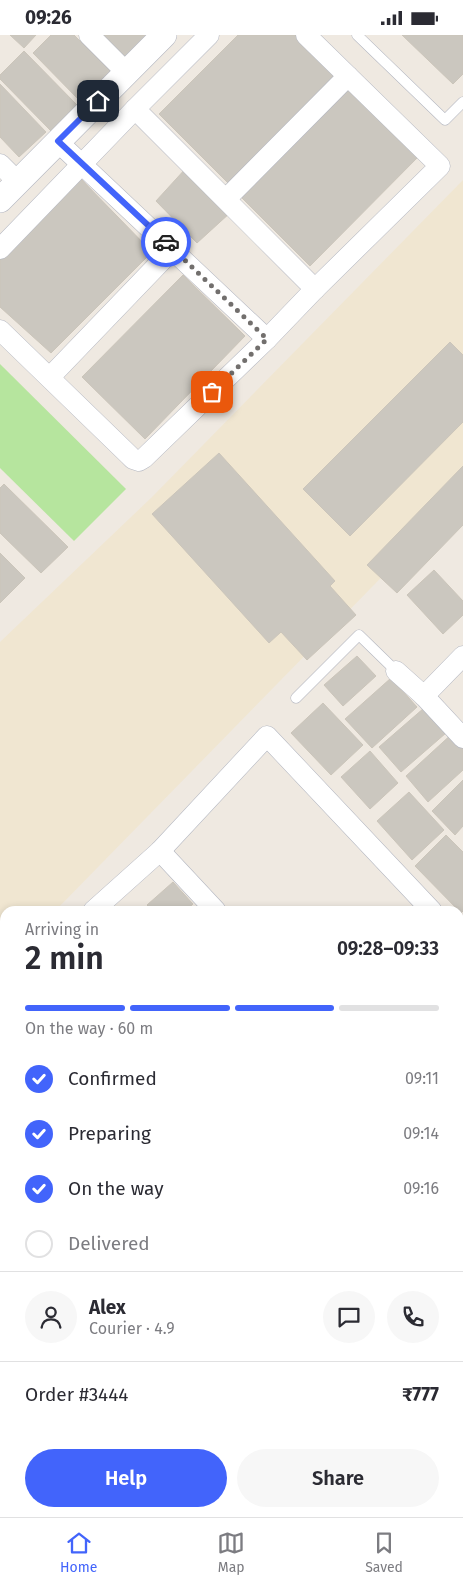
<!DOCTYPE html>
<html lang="en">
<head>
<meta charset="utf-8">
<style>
  body { margin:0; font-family:"Fira Sans",sans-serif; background:#f7f7f7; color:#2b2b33; height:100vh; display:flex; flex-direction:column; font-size:19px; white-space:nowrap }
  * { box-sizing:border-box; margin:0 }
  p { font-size:16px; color:#7c7c81 }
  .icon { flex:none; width:28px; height:28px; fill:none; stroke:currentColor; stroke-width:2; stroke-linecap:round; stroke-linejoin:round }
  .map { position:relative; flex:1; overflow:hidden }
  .panel { position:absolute; left:0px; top:871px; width:464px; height:611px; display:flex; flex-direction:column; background:#fff; border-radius:15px 15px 0 0; box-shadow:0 2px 8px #0003 }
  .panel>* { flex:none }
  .pin { position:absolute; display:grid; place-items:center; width:42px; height:42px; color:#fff; margin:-21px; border-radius:10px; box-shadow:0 2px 8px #0006 }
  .courier { position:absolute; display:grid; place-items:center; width:50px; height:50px; margin:-25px; border:4px solid #4264fb; border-radius:50%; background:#fff; color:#222; box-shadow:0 1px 6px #0007 }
  .head em { font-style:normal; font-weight:600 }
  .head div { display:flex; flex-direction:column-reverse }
  .head { display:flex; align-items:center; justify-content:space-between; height:85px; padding:0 25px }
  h1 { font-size:32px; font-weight:600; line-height:38px }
  .bar { display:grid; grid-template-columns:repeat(4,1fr); gap:8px 5px; align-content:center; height:60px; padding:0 25px }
  .bar i { height:6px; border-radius:4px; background:#e1e1e2 }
  .bar .on { background:#4264fb }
  .bar p { grid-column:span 4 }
  .line { display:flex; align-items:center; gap:12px; padding:0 25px; border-top:1px solid #e1e1e2 }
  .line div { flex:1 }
  .round { display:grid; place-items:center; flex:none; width:52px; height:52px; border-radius:26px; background:#f7f7f7 }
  ol { padding:0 25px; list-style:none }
  li { display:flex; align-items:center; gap:15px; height:55px }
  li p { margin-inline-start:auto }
  li .icon { padding:5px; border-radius:50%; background:#4264fb; color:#fff; stroke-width:4 }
  li:last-child { color:#7c7c81 }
  li i { width:28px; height:28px; border:2px solid #e1e1e2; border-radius:50% }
  .primary-button { display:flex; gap:10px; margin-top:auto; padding:10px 25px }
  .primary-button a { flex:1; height:58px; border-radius:30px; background:#4264fb; color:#fff; font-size:20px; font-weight:600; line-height:58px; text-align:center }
  .primary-button a+a { background:#f7f7f7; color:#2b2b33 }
  .status { display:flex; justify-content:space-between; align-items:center; height:35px; padding:0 25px; background:#fff; direction:ltr }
  .status svg { height:14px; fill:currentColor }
  .dock { display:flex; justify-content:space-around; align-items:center; height:70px; border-top:1px solid #e1e1e2; background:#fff; font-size:14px; color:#7c7c81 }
  .dock a { display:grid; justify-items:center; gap:2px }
  .dock .on { color:#4264fb }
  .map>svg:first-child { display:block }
  .education { fill:#f0e6d1 }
  .green { fill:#b6e59e }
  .water { fill:#75cff0 }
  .building { fill:#cbc7bf; stroke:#cbc5ba }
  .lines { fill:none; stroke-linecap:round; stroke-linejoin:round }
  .service-casing { stroke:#b4b7c1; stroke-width:11 }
  .minor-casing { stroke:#b4b7c1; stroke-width:21 }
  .tertiary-casing { stroke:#b4b7c1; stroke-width:26 }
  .service { stroke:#fff; stroke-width:10 }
  .minor { stroke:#fff; stroke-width:20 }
  .tertiary { stroke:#fff; stroke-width:25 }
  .done { stroke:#726f6d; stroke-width:5; stroke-dasharray:0 9 }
  .route { stroke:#4264fb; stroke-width:6 }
</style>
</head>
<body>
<div class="status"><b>09:26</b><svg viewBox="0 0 49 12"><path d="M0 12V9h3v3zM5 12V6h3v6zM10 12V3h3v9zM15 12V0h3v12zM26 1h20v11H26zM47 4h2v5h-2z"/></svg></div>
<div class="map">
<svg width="463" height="1482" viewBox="0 0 463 1482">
  <rect width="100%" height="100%" fill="#efe9e1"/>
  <path class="education" d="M463 145V459L55 876H5V928L0 933V607L152 462Z"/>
  <path class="green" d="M0 329 126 454 74 506 0 433Z"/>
  <path class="water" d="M250 1478H403L409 1482H255Z"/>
  <g class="building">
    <path d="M10 0H36L24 13Z"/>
    <path d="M51 0H74L111 37 81 67 33 18Z"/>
    <path d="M102 0H151L127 25Z"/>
    <path d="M238 0H302L341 39 230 150 159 79Z"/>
    <path d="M402 0H463V39L453 49Z"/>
    <path d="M24 16 77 70 51 96 0 44V40Z"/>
    <path d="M0 49 46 97 19 122 0 102Z"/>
    <path d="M349 49 420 120 310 231 239 160Z"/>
    <path d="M187 132 231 177 197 208 156 166Z"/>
    <path d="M80 143 152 217 51 318 0 272V222Z"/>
    <path d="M183 240 245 301 145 404 82 342Z"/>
    <path d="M450 307 463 320V387L350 501 303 454Z"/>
    <path d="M219 418 335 546 330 551 356 580 307 625 281 597 269 608 152 479Z"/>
    <path d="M463 431V490L397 558 367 530Z"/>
    <path d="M4 449 68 512 41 538 0 498V453Z"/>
    <path d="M0 518 25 543 0 568Z"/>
    <path d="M434 535 463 566V580L443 599 407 560Z"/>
    <path d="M357 621 376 641 343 671 324 650Z"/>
    <path d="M391 643 417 672 372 713 345 684Z"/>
    <path d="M323 668 363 710 331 740 291 698Z"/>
    <path d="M424 673 446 698 401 737 379 712Z"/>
    <path d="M454 697 463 707V735L428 767 406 741Z"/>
    <path d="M370 716 398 748 370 774 341 742Z"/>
    <path d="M463 745V791L455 800 432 776Z"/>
    <path d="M409 757 444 795 412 825 377 786Z"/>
    <path d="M446 800 463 817V876L461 878 415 831Z"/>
    <path d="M173 847 193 869 185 876H153L147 870Z"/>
    <path d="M459 914 463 919V951L461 954 459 952Z"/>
    <path d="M459 988 463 992V1026L459 1022Z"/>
    <path d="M463 1035V1056L459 1051V1039Z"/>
    <path d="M459 1055 463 1060V1091L459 1086Z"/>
    <path d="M463 1152V1201L459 1205V1156Z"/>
    <path d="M459 1231 463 1235V1294L459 1298Z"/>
    <path d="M5 1274V1302L0 1296V1279Z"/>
    <path d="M3 1305 5 1307V1359L0 1364V1308Z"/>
    <path d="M463 1351V1418L459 1422V1355Z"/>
    <path d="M463 1438V1479L459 1475V1442Z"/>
  </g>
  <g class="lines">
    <g class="service-casing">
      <g id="service">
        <path d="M357 0 445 85 463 67"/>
        <path d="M296 663 359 600 396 636"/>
        <path d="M24 1482 28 1478"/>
      </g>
    </g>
    <g class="minor-casing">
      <g id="minor">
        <path d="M89 0 126 37"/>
        <path d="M135 74 315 254 440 131 306 0"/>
        <path d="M58 107 267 304 315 254"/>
        <path d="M0 129 18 147"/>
        <path d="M226 164 348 41"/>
        <path d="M0 214 135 74 209 0"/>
        <path d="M0 295 129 420 133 424 139 426 144 423 267 304"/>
        <path d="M50 342 173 214"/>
        <path d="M396 636 424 661 463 621"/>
        <path d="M424 661 463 703"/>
        <path d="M160 816 216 876"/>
        <path d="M93 876 160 816 267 701 432 876"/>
        <path d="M459 905 463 909"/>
        <path d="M0 969 5 964"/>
        <path d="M0 1074 5 1079"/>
        <path d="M0 1217 5 1222"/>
        <path d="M0 1276 5 1270"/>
        <path d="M459 1326 463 1330 459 1334"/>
        <path d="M459 1438 463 1433"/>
        <path d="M222 1478 227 1482"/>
        <path d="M429 1478 435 1482"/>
      </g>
    </g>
    <g class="tertiary-casing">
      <g id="tertiary">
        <path d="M0 165 164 0"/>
        <path d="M459 1128 463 1124"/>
        <path d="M0 1416 5 1421"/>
        <path d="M69 1482 97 1478"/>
      </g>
    </g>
    <use href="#service" class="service"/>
    <use href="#minor" class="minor"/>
    <use href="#tertiary" class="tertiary"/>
  </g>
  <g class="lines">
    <path class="done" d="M166 207 267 304 212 357"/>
    <path class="route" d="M98 66 58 106 166 207"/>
  </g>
</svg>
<div class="pin" style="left:212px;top:357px;background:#ea580c"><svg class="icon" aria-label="bag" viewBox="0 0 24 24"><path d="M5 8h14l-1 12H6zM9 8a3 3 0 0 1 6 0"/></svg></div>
<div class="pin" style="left:98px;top:66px;background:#1f2937"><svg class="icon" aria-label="home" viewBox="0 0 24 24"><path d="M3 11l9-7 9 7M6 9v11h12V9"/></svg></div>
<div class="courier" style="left:166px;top:207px"><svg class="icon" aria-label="car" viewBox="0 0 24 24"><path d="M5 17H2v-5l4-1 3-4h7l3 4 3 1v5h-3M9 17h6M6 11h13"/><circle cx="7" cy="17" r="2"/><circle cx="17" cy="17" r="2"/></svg></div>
<section class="panel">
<div class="head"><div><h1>2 min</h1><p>Arriving in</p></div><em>09:28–09:33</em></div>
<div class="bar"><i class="on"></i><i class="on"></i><i class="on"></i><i></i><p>On the way · 60 m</p></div>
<ol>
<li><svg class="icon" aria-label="check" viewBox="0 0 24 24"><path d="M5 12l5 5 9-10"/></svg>Confirmed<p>09:11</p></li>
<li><svg class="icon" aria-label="check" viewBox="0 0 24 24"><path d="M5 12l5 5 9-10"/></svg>Preparing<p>09:14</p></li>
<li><svg class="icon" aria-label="check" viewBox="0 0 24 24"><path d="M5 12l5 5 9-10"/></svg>On the way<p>09:16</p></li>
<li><i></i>Delivered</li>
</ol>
<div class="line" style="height:90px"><a class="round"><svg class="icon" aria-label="person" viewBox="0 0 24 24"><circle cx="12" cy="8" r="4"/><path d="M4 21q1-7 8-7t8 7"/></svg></a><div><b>Alex</b><p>Courier · 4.9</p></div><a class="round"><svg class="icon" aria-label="chat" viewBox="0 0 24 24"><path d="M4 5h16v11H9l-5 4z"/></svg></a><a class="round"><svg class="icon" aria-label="phone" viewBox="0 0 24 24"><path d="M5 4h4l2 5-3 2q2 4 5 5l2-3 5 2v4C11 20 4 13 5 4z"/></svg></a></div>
<div class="line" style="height:65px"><div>Order #3444</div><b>₹777</b></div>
<div class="primary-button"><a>Help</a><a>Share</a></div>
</section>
</div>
<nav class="dock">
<a class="on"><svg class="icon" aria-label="home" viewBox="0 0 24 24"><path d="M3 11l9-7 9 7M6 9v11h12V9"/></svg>Home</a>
<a><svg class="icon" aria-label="map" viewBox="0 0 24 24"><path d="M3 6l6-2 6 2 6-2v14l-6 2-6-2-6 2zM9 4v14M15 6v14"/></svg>Map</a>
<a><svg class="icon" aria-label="saved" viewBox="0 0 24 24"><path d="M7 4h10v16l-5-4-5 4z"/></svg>Saved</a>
</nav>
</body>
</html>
